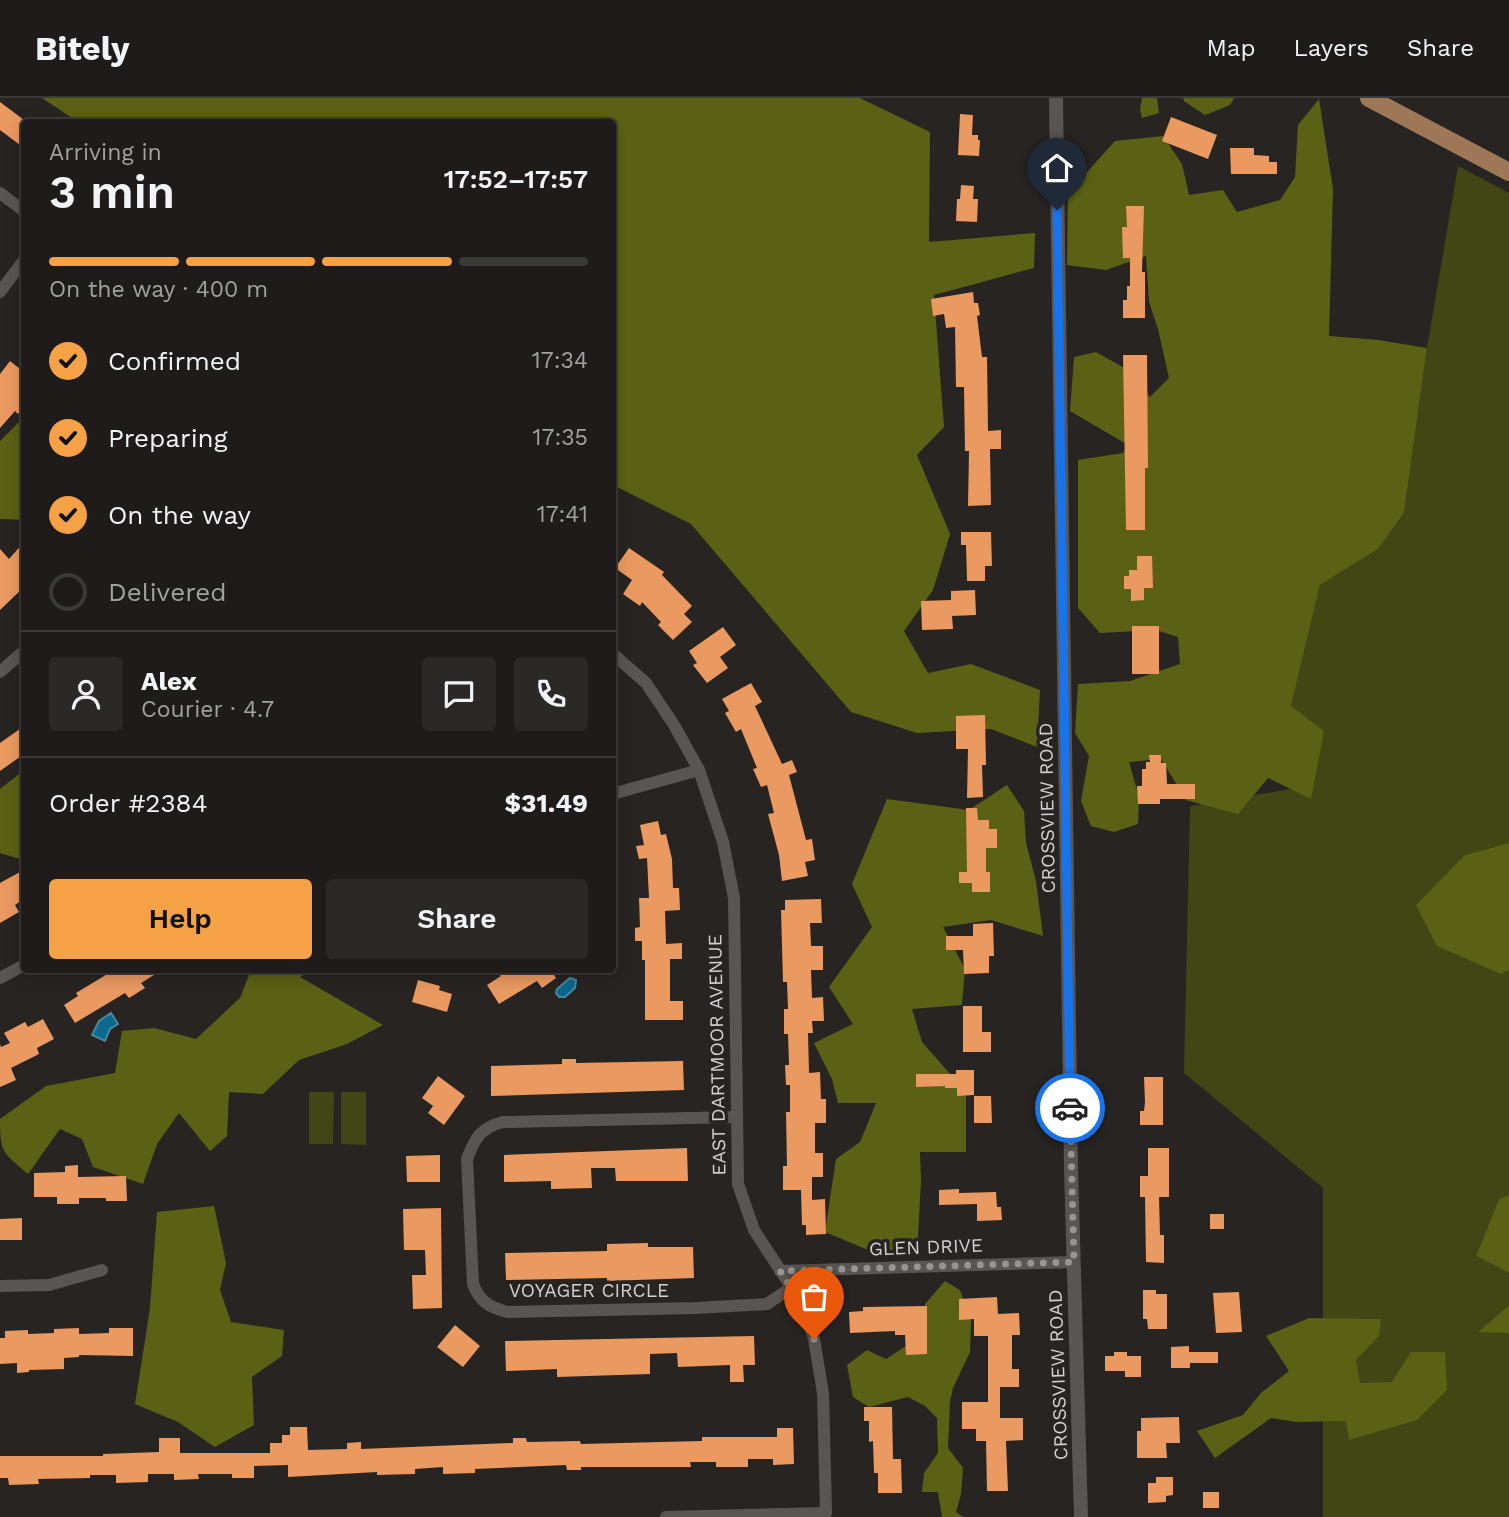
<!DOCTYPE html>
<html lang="en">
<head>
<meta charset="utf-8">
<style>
  body { margin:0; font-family:"Work Sans",sans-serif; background:#2b2827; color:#f1f3f6; height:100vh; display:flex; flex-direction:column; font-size:26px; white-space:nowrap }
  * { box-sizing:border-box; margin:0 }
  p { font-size:23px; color:#a1a1a2 }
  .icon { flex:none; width:38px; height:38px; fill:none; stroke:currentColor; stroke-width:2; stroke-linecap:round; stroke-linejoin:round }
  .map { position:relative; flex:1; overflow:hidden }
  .sheet { position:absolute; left:21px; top:21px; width:595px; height:854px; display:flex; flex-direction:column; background:#1e1b1a; border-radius:7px; box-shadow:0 4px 18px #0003,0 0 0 2px #3c3939 }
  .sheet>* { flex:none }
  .pin { position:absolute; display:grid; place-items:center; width:60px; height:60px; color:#fff; margin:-72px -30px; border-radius:50% 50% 50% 0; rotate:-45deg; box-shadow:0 0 7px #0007 }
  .pin .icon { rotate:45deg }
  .courier { position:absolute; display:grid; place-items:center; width:70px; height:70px; margin:-35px; border:5px solid #1a73e8; border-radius:50%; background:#fff; color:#222; box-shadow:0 2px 9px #0007 }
  .summary em { font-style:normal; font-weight:600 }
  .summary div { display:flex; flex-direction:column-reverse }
  .summary { display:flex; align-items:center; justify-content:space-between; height:119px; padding:0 28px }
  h1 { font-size:46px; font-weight:600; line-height:52px }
  .bar { display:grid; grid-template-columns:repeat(4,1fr); gap:10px 7px; align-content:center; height:84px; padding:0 28px }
  .bar i { height:9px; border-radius:5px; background:#3c3939 }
  .bar .current { background:#f5a246 }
  .bar p { grid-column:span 4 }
  .line { display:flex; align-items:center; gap:18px; padding:0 28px; border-top:2px solid #3c3939 }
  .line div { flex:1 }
  .round { display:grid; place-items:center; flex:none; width:74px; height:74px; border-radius:7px; background:#2b2827 }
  ol { padding:0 28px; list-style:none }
  li { display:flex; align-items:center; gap:21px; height:77px }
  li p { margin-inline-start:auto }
  li .icon { padding:7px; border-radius:50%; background:#f5a246; color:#111; stroke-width:4 }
  li:last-child { color:#a1a1a2 }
  li i { width:38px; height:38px; border:4px solid #3c3939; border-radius:50% }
  .button { display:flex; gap:14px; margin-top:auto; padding:14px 28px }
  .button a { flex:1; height:80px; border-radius:7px; background:#f5a246; color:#111; font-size:28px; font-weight:600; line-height:80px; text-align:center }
  .button a+a { background:#2b2827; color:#f1f3f6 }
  header { display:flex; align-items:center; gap:42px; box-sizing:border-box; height:98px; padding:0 35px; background:#1e1b1a; border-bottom:2px solid #3c3939 }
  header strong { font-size:33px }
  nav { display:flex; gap:38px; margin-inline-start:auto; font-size:24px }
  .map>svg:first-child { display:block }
  .green { fill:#424614 }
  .forest { fill:#5b6114 }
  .water { fill:#0c688d; stroke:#4887a1; stroke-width:2 }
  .building { fill:#ea9961 }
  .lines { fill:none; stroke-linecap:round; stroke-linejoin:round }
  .minor { stroke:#595552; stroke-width:12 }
  .tertiary { stroke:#595552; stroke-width:14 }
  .primary { stroke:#9d7756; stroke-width:18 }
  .done { stroke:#979492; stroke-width:7; stroke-dasharray:0 12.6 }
  .route { stroke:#1a73e8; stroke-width:9 }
  .labels { text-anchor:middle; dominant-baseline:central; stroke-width:7; stroke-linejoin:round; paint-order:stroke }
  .street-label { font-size:19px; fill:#d3d0cf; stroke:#282422 }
</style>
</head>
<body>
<header>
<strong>Bitely</strong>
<nav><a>Map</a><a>Layers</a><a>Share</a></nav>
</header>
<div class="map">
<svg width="1509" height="1419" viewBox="0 0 1509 1419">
  <rect width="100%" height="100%" fill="#282422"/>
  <g class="green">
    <path d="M1458 68 1509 95V745L1465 757 1501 876 1509 872V1097L1499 1101 1476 1158 1509 1175V1207L1479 1233 1509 1235V1419H1323V1090L1184 975 1190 708 1291 691 1311 701 1291 608 1320 487 1378 451 1404 415 1427 250Z"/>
    <path d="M309 994H334L333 1046H309Z"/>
    <path d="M341 994H366V1047L341 1046Z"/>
  </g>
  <g class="forest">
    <path d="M42 0H860L930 34 929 144 1035 135 1034 170 934 197 944 329 917 357 950 436 933 492 904 533 928 575 971 566 1040 592 1037 649 991 631 917 635 851 614 691 426 613 387 612 24H78Z"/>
    <path d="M1142 0H1157L1159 15 1142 20 1140 11Z"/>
    <path d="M1183 0H1234L1230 7 1205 17 1184 3Z"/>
    <path d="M1319 1 1333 91 1329 238 1378 242 1427 250 1404 415 1378 451 1320 487 1291 608 1324 633 1311 701 1268 680 1238 716 1186 702 1161 661 1129 664 1139 699 1138 726 1114 734 1091 728 1081 703 1089 658 1075 635 1078 586 1130 583 1180 566 1178 539 1156 532 1100 535 1078 510V362L1123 355 1128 347 1070 313 1074 259 1096 254 1128 272 1150 299 1169 280 1158 231 1149 204 1146 158 1106 172 1067 167 1068 84 1087 74 1115 43 1163 38 1182 66 1189 97 1223 92 1237 114 1280 102 1295 79 1298 27Z"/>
    <path d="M24 319V422L0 421V343Z"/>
    <path d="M24 672V762L0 755V691Z"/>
    <path d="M1007 687 1024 713 1026 745 1036 783 1043 838 991 822 943 829 965 871 962 907 912 911 922 944 966 994V1054H920L921 1083 917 1156 873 1154 825 1134 836 1061 860 1044 876 1005H838L832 981 814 945 853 926 829 889 872 829 852 786 887 701 969 712Z"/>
    <path d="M1509 745V872L1501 876 1437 848 1416 807 1465 757Z"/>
    <path d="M251 872H312L300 879 383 927 347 946 299 962 263 996 229 994 227 1038 210 1053 179 1015 157 1046 143 1086 93 1069 82 1041 60 1031 28 1076C3 1054 0 1056 0 1021L46 988 115 975 122 933 154 930 196 941 240 900Z"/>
    <path d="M1509 1097V1175L1476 1158 1499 1101Z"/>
    <path d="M214 1108 226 1165 220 1192 231 1224 284 1232 282 1258 252 1279 254 1327 215 1349 178 1324 135 1306 150 1210 157 1114Z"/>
    <path d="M945 1183 960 1192 971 1222 970 1254 953 1290 950 1303 948 1350 963 1370 961 1396 956 1414 963 1419H942L938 1394H922L924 1375 938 1355 937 1320 925 1308 908 1299 869 1309 853 1299 847 1267 867 1252 886 1261 909 1246 926 1257 925 1206Z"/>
    <path d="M1509 1207V1235L1478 1234Z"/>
    <path d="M1309 1220 1381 1221 1379 1238 1356 1262 1360 1285 1392 1284 1411 1254H1445L1447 1292 1417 1322 1349 1342 1346 1323 1296 1324 1271 1320 1215 1360 1197 1333 1243 1317 1261 1295 1289 1273 1266 1238Z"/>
  </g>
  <g class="water">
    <path d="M570 880 576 882 575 890 565 899H559L556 895 557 891Z"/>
    <path d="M111 915 118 926 110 931 105 943 92 937 99 923Z"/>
  </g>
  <g class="building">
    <path d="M0 4 24 22V50L0 32Z"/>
    <path d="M960 16 973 17 972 37H978V42H980L979 58 958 57Z"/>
    <path d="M1171 19 1217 37 1208 61 1162 43Z"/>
    <path d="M1230 50H1254V57L1269 58V64H1277V76H1231Z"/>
    <path d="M961 87 974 88 973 101H978L977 124 956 123 957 101H960Z"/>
    <path d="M1126 108H1144L1142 174H1145V220H1123V202H1127V188H1130V160H1123L1122 129H1127Z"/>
    <path d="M973 194 974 205H978L980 217 977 218 982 259H987L988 333 1001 332V351H990L991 407 968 408 969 353H965L964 289H956L955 229 946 230 944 216 933 218 931 201Z"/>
    <path d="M1123 257H1147L1148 370H1145V432H1126Z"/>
    <path d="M10 263 24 274V308L18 316 15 313 0 330V276Z"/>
    <path d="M961 434H991L992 468H985V483H967L966 447H961Z"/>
    <path d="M24 444V489L0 512V451L9 461Z"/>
    <path d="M629 450 664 474 662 477 692 508 684 516 692 524 673 542 658 527 661 524 642 504 640 508 623 496 632 482 615 470Z"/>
    <path d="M1137 458H1152L1153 490H1144V502L1131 503V491H1124V478H1129V472H1137Z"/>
    <path d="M975 492 976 517 952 518 953 531 922 532 921 503 951 502V493Z"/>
    <rect x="1132" y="528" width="27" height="48"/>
    <path d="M723 529 736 547 720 559 728 570 707 585 693 567 697 565 689 553Z"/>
    <path d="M751 585 762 604 755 608 782 666 792 662 797 674 789 677 806 742 812 741 815 762 805 764 808 778 782 783 779 757 768 716 774 715 767 687 761 689 753 671 757 670 741 631 736 634 725 615 729 613 722 601Z"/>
    <path d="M985 617 986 667H982L983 699 967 700 968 651H956V618Z"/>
    <path d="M24 628V656L0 673V645Z"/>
    <path d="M1149 657H1161V665H1166L1167 686H1195V701H1160V706H1138L1137 688H1142V671H1146V664H1150Z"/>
    <path d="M966 710H977L978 722H989V731H997V750H986V774H990V794H972V785H959V774H967Z"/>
    <path d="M658 723 661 737 666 736 672 761 673 790H679L680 812 665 813 666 846 682 845V861H670V903H683V922H645V862H642V843H635V830L640 829 639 800H649L647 760 639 761 636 748 644 747 640 727Z"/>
    <path d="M20 774 24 782V801L15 807 19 814 0 825V785Z"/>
    <path d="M821 801 822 825H810L811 848H823V872H811L812 900 823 899 824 923H812L813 935H808L809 975 820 974 821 1001H826V1025H815V1055H823V1079H812V1102L825 1101 826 1136 806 1137V1127H802L801 1092H783V1068H787L786 1014H790V987H786L785 967H789L788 936H784V911H788L787 884H783L781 812H785V802Z"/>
    <path d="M993 825 994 858H989V875L964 876 963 852H946V838H973V826Z"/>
    <path d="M114 872H162L141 885 145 890 129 900 125 895 75 925 64 907 78 898 76 895Z"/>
    <path d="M505 872H555L552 874 556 880 542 890 537 883 499 906 487 887 501 878 499 876Z"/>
    <path d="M418 882 440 888 439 892 452 896 447 914 412 904Z"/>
    <path d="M963 908H982V934H991V954H963Z"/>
    <path d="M43 921 54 941 37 950 39 956 11 970 16 982 0 989V946L1 949 10 945 4 935 25 924 28 929Z"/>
    <path d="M562 961H576V965L683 963 684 992 491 998V968L562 966Z"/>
    <path d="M956 972H974V997L957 998V990H945V988L916 989V976H956Z"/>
    <path d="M438 978 465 998 444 1027 428 1015 433 1008 422 1000Z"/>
    <path d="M1144 979H1163V1027H1140V1013H1144L1145 1004Z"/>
    <path d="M974 998H991L992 1025H974Z"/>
    <path d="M687 1050 688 1083H616L615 1070H591L592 1090 551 1091V1083L504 1084V1057Z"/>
    <path d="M1148 1050H1169V1099H1159L1160 1137H1164V1165L1146 1164 1145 1099H1140V1078H1148Z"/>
    <path d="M440 1057V1084H407L406 1058Z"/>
    <path d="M78 1067V1079L126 1078 127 1103H106V1100H79V1106H57V1099H34V1075L65 1074V1068Z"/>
    <path d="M959 1091V1095L996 1094 997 1109H1001L1002 1122 977 1123V1106L939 1107V1092Z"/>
    <path d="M441 1110 442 1210 413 1211 412 1177H426L425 1152H404L403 1111Z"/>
    <rect x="1210" y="1116" width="14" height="15"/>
    <path d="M22 1120V1142H0V1121Z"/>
    <path d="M648 1145V1149H693L694 1180 607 1183V1180L506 1182 505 1155 607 1153V1146Z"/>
    <path d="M1143 1192H1156V1196H1167V1231H1148L1147 1221H1143Z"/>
    <path d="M1239 1194 1242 1234 1216 1235 1213 1195Z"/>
    <path d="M997 1199 998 1216 1019 1215 1020 1237H1012V1271H1019V1289H1000V1320H1023V1342L1006 1343 1008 1393H987L986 1343H976V1331H962V1304H988V1238H974V1221L959 1222V1201Z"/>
    <path d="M927 1208V1256L906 1257 905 1237H895V1233L850 1235 849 1214 863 1213V1209Z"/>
    <path d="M455 1227 480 1248 463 1269 437 1249Z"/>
    <path d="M79 1230V1236L109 1235V1230H133V1258L79 1257V1259L64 1260V1271L29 1272V1274L17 1275V1265L0 1266V1240H5V1233L28 1232V1236L54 1235V1231Z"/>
    <path d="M754 1238 755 1267H743L744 1284H730V1267L678 1269 677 1255 650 1256V1276L557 1279V1271L506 1273 505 1243Z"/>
    <path d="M1189 1248V1254H1218V1265H1190V1270H1171V1249Z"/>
    <path d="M1114 1254H1127V1258H1141V1279H1125V1273H1105V1258H1114Z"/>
    <path d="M864 1309H892L893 1361H901L902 1395H878V1375H874L873 1343 869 1344V1323H864Z"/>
    <path d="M1179 1319 1180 1345H1166L1167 1360H1137V1333H1141V1320Z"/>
    <path d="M290 1329H307L308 1352 347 1351V1345L361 1344V1351L513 1345V1340H526L527 1344 580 1343 581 1346 702 1343V1339H777V1330H793L794 1366 773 1367V1361H748V1369H716V1364H690L691 1369H581V1372H567L566 1367 475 1371V1375L443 1376V1369L415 1371V1376L377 1377V1374L288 1379V1367L254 1368V1380H232V1376H198L199 1381 174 1382V1376H148V1384L116 1385V1377H90V1380L38 1381 39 1386 9 1387 8 1380H0V1358H103V1356L159 1354V1340H180V1355H270V1345H282V1337H290Z"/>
    <path d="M1156 1379H1173V1397L1166 1398V1404L1148 1405V1385H1156Z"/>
    <rect x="1203" y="1394" width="16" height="16"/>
  </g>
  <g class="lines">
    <g class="minor">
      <path d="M0 95 24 113"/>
      <path d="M0 194 24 162"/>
      <path d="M612 555 646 585 674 627 699 672 723 744 734 800 738 1086 754 1132 803 1207 814 1241 823 1295 826 1415 666 1419"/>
      <path d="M0 574 24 553"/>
      <path d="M612 696 699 672"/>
      <path d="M0 880 24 867"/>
      <path d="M737 1019 503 1024C480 1030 475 1040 467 1061L473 1186C480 1204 489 1209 507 1214L695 1210 767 1206 792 1189"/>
      <path d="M780 1173 1074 1164"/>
      <path d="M0 1188 49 1187 102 1172"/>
    </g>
    <path class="tertiary" d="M1056 0 1071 1069 1081 1419"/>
    <path class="primary" d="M1369 0 1509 74"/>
  </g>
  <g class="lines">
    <path class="done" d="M814 1241 803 1207 780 1173 1074 1164 1070 1010"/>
    <path class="route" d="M1057 112 1070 1010"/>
  </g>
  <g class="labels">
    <g class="street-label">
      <text transform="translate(1047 710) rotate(-91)">CROSSVIEW ROAD</text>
      <text transform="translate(717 957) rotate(-91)">EAST DARTMOOR AVENUE</text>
      <text transform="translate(926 1149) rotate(-2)">GLEN DRIVE</text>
      <text x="589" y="1192">VOYAGER CIRCLE</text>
      <text transform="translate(1058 1277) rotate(-92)">CROSSVIEW ROAD</text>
    </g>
  </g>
</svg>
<div class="pin" style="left:814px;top:1241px;background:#ea580c"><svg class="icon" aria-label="bag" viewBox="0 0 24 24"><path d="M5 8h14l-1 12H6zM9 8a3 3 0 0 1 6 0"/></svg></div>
<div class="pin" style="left:1057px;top:112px;background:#1f2937"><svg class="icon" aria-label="home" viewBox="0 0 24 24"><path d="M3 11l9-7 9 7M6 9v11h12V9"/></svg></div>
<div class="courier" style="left:1070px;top:1010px"><svg class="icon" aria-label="car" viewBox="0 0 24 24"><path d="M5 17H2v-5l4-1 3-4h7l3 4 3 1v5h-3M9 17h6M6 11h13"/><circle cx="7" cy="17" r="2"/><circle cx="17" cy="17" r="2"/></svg></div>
<section class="sheet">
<div class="summary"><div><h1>3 min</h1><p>Arriving in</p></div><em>17:52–17:57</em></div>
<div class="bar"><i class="current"></i><i class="current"></i><i class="current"></i><i></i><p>On the way · 400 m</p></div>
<ol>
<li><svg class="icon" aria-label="check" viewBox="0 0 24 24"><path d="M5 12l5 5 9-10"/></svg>Confirmed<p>17:34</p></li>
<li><svg class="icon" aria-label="check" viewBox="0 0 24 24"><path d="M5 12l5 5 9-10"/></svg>Preparing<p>17:35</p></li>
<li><svg class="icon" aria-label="check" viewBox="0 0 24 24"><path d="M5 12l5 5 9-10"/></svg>On the way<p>17:41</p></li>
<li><i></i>Delivered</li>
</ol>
<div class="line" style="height:126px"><a class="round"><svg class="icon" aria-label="person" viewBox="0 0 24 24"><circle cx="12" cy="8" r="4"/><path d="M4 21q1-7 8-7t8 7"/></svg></a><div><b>Alex</b><p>Courier · 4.7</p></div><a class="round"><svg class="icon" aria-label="chat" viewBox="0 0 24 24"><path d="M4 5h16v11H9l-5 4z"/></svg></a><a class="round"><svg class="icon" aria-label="phone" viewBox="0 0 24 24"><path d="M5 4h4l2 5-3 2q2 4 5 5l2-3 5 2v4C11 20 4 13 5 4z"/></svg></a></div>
<div class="line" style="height:91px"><div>Order #2384</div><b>$31.49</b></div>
<div class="button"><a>Help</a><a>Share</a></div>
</section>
</div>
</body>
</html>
